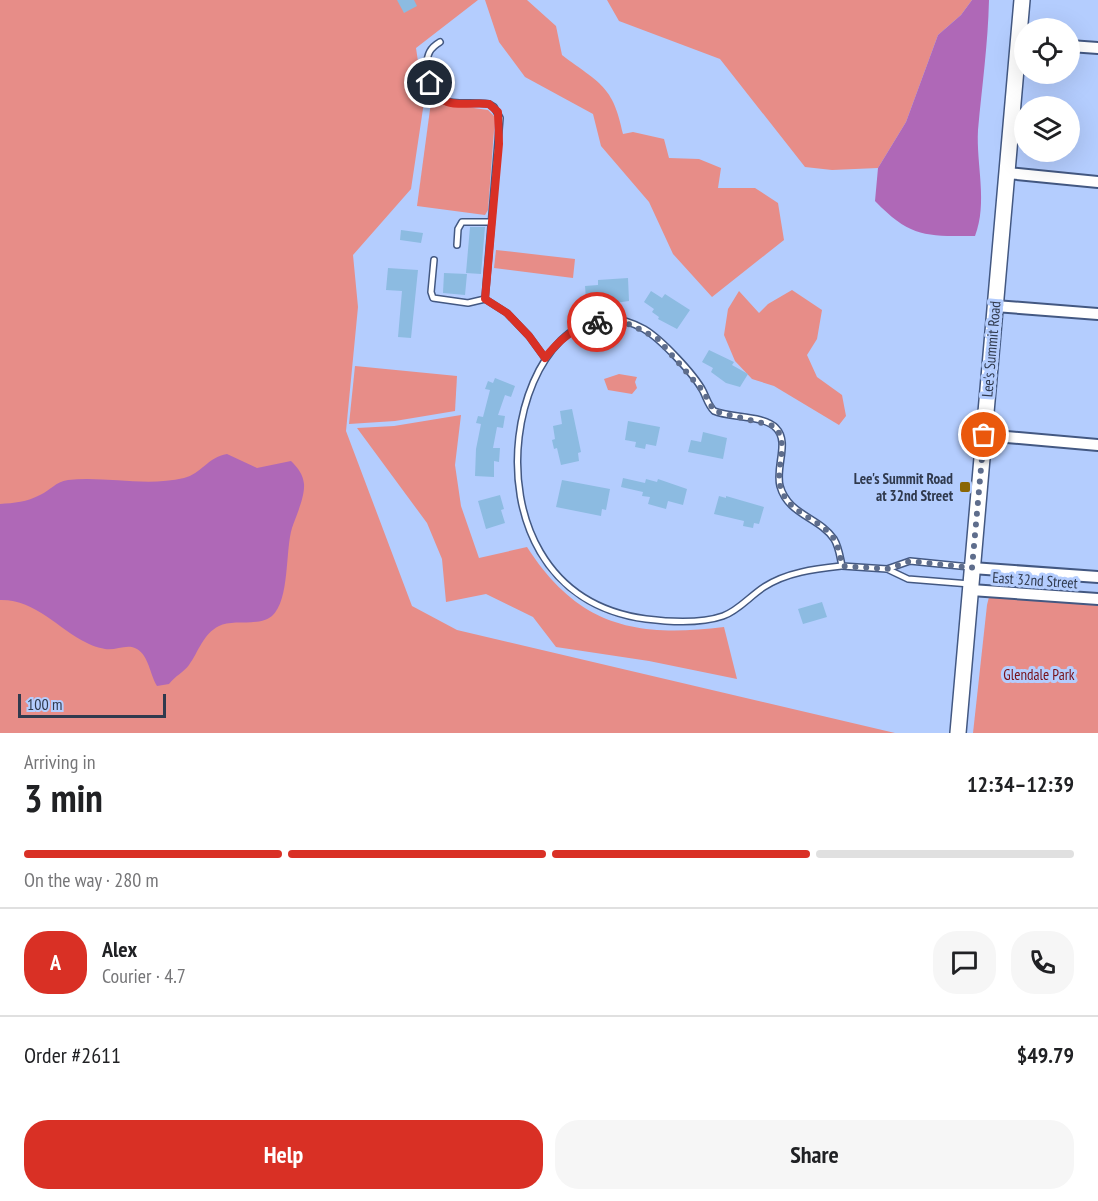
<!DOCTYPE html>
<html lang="en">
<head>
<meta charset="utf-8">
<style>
  body { margin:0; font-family:"PT Sans Narrow",sans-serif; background:#f6f6f6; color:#202124; height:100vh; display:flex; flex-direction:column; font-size:22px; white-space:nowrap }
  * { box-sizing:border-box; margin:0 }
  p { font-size:20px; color:#757577 }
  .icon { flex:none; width:33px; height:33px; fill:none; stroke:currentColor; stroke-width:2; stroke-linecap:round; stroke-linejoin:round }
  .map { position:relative; height:733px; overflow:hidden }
  .details { display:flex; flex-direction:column; background:#fff; flex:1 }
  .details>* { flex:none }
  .controls { position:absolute; left:1014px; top:18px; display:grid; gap:12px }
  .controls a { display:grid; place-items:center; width:66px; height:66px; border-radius:50%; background:#fff; box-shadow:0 6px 24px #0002; font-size:30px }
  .scale { position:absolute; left:18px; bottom:15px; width:148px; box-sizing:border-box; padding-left:6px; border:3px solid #303a4e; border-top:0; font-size:16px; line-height:21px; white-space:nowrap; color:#303a4e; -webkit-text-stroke:4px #b4cdfe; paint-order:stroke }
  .pin { position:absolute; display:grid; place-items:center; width:51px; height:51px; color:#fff; margin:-26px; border:3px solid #fff; border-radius:50%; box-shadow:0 2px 6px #0007 }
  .courier { position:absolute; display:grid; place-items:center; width:60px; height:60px; margin:-30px; border:4px solid #d93025; border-radius:50%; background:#fff; color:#222; box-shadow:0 2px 8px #0007 }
  .head em { font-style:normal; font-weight:700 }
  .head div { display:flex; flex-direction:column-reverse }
  .head { display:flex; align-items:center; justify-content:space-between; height:102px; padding:0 24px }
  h1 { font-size:39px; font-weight:700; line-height:45px }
  .bar { display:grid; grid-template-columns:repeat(4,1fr); gap:9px 6px; align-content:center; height:72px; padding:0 24px }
  .bar i { height:8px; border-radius:4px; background:#e0e0e0 }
  .bar .active { background:#d93025 }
  .bar p { grid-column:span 4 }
  .line { display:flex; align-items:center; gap:15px; padding:0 24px; border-top:2px solid #e0e0e0 }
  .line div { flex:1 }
  .round { display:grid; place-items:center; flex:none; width:63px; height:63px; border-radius:24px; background:#f6f6f6 }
  .button { display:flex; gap:12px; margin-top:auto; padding:12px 24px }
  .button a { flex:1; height:69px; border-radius:24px; background:#d93025; color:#fff; font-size:24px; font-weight:700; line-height:69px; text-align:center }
  .button a+a { background:#f6f6f6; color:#202124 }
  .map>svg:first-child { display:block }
  .green { fill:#e78d88 }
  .water { fill:#af68b7 }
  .building { fill:#8cbbe1 }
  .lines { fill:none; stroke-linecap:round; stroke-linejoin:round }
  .service-casing { stroke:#435882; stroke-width:8 }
  .minor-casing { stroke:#435882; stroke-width:14 }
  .secondary-casing { stroke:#435882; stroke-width:18 }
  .service { stroke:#fff; stroke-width:5 }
  .minor { stroke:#fff; stroke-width:10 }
  .secondary { stroke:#fff; stroke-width:15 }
  .done { stroke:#5e6d8c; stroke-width:6; stroke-dasharray:0 10.8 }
  .route { stroke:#d93025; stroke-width:8 }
  .poi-dot { fill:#8a6605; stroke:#b4cdfe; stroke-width:2 }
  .labels { text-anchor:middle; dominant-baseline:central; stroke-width:6; stroke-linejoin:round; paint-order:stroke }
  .street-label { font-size:15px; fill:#303a4e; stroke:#b4cdfe }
  .poi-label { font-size:15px; font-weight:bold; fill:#303a4e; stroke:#b4cdfe; text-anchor:end }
  .park-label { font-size:15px; fill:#771119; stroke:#b4cdfe }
</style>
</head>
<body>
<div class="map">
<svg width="1098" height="733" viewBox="0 0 1098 733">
  <rect width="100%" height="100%" fill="#b4cdfe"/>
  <g class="green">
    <path d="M0 0H478L416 48 424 102 411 189 353 255 358 307 346 431 412 606 457 630 895 733H0Z"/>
    <path d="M485 0H527L556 26 562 55C600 84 613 85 623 134L633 132 664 139 669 158 699 159 721 168 718 188H755L778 203 784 240 712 297 673 254 649 202 601 146 593 114 525 77 499 42Z"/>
    <path d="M607 0H972L961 15 938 35 906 122 878 168 832 170 805 167 720 59 619 21Z"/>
    <path d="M431 102 488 110 495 117 488 210 485 215 417 206Z"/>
    <path d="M496 250 575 259 573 278 494 268Z"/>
    <path d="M792 290 822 310 817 339 807 355 817 377 842 395 846 416 839 425 774 386 752 379 735 361 724 335 728 309 739 291 759 313 768 304Z"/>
    <path d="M355 366 457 376 455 411 395 421 349 424Z"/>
    <path d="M619 374 637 377 635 382 637 388 632 394 608 390 604 379Z"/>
    <path d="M461 415 455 465 461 506 479 558 527 547C578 626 635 638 724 627L737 679 649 661 556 647 533 617 486 594 446 602 442 559 427 523 357 428 394 426Z"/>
    <path d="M995 596 1098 605V733H973L987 605 989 597Z"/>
  </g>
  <g class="water">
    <path d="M972 0H989C988 44 982 86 978 130 976 164 988 203 975 236 925 236 911 238 875 201L878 168 906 122 938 35 961 15Z"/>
    <path d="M227 454 257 468 291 461C298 468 303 474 304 484 305 497 296 516 292 528 285 551 290 600 272 616 259 627 232 619 219 626 203 634 199 651 189 665 184 672 175 676 169 684L157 686C150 675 149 656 137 649 127 643 116 651 105 649 100 648 92 646 87 643 58 629 35 599 0 600V504C14 503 27 502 40 495 51 490 55 482 68 480 106 476 146 487 184 478 201 474 208 457 227 454Z"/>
  </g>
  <g class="building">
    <path d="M397 0H414L417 6 404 13Z"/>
    <path d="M470 227H485L481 274 466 273Z"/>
    <path d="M401 230 423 233 421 243 400 240Z"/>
    <path d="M388 268 418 270 411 338 398 337 402 291 386 290Z"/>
    <path d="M444 273 467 274 465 295 443 293Z"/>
    <path d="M628 278 629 301 608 304 599 302V298L586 299 585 286 598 285V280Z"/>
    <path d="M651 291 662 298 665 294 690 310 677 329 658 319 659 317 652 312 654 309 644 302Z"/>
    <path d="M709 350 734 362 732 365 748 374 740 387 726 383 711 372 713 368 702 362Z"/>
    <path d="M495 378 515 386 511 397 505 395 498 415 505 416 503 428 497 427 493 448H500L499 462 494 461V477L475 476 476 449 481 424 476 423 478 416 483 417 490 390 485 389 488 381 493 383Z"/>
    <path d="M572 409 581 452 578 453 579 461 561 465 557 448 554 449 552 440 555 439 553 426 562 424 560 411Z"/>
    <path d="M628 421 660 427 656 446 646 444 645 449 635 447 636 442 625 440Z"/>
    <path d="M703 432 727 438 723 459 688 452 691 440 701 442Z"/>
    <path d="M623 478 645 483 646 479 657 482 658 479 687 489 683 505 668 501 666 509 648 504 650 497 642 496 643 492 621 487Z"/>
    <path d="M562 480 610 489 606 510 602 509 601 516 556 507Z"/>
    <path d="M500 495 504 509 501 510 505 523 486 529 478 501Z"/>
    <path d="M719 496 726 498V496L764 507 759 524 754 523 753 528 743 526 744 521 714 514Z"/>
    <path d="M822 602 827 617 803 624 798 609Z"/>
  </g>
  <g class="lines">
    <g class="service-casing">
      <g id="service">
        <path d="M440 42C430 48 427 54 427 65 429 114 458 100 489 104L494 107 500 118 485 299 507 313 529 336 545 358"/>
        <path d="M457 245 458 229 462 222H491"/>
        <path d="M434 260 431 292 433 298 468 303 485 299"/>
        <path d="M842 566C815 569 787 572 764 587 750 596 738 611 723 616 700 624 670 622 646 619 439 591 515 258 644 329 661 339 694 374 703 391 707 399 708 405 714 411 730 418 764 415 776 428 790 442 775 467 780 486 788 515 819 517 834 539 839 547 840 557 842 566L887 569 908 579 970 584"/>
        <path d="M887 569 910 561 970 567"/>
      </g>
    </g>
    <g class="minor-casing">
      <g id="minor">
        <path d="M1070 46 1098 48"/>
        <path d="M1007 173 1098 182"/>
        <path d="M995 306 1098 314"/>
        <path d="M984 435 1098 445"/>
        <path d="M972 568 1098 577"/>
        <path d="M971 590 1098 599"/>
      </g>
    </g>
    <g class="secondary-casing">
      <path id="secondary" d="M958 733 1022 0"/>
    </g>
    <use href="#service" class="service"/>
    <use href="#minor" class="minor"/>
    <use href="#secondary" class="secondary"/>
  </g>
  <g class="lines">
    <path class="done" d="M597 322 616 321 632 325 658 339 703 391 714 411 774 426C791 443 774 468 781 489 790 515 820 518 834 539 839 547 840 557 842 566L887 569 910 561 972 568 984 435"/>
    <path class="route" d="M430 83C442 113 465 101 489 104L498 112 499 144 485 299 507 313 529 336 545 358C559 340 574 327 597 322"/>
  </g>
  <rect class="poi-dot" x="959" y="481" width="12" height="12" rx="3"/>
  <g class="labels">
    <g class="street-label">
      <text transform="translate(991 349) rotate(-85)">Lee's Summit Road</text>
      <text transform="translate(1035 580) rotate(4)">East 32nd Street</text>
    </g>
    <g class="poi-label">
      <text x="953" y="478">Lee's Summit Road<tspan x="953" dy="17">at 32nd Street</tspan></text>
    </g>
    <g class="park-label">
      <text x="1039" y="674">Glendale Park</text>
    </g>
  </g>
</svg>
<div class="controls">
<a><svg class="icon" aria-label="locate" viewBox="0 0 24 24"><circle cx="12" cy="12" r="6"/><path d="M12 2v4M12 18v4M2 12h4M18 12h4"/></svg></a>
<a><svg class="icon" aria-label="layers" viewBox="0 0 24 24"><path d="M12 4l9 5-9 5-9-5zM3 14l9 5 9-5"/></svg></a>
</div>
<div class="scale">100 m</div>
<div class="pin" style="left:984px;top:435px;background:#ea580c"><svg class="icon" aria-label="bag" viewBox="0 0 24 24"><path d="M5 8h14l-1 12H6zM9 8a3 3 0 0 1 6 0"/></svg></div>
<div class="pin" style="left:430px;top:83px;background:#1f2937"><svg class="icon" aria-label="home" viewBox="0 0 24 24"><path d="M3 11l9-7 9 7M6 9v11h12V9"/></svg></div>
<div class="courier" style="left:597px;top:322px"><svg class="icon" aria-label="bike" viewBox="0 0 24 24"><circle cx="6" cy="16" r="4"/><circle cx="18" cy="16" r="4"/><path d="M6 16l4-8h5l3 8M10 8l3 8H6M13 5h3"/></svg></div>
</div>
<section class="details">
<div class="head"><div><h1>3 min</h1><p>Arriving in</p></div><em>12:34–12:39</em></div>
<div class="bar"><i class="active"></i><i class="active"></i><i class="active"></i><i></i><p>On the way · 280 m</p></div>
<div class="line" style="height:108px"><b class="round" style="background:#d93025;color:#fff">A</b><div><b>Alex</b><p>Courier · 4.7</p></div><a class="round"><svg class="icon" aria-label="chat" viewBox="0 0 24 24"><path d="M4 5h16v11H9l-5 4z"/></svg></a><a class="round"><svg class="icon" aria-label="phone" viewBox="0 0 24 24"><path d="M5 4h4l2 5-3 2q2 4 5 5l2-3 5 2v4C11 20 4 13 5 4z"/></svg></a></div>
<div class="line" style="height:78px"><div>Order #2611</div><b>$49.79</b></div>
<div class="button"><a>Help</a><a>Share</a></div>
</section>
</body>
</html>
